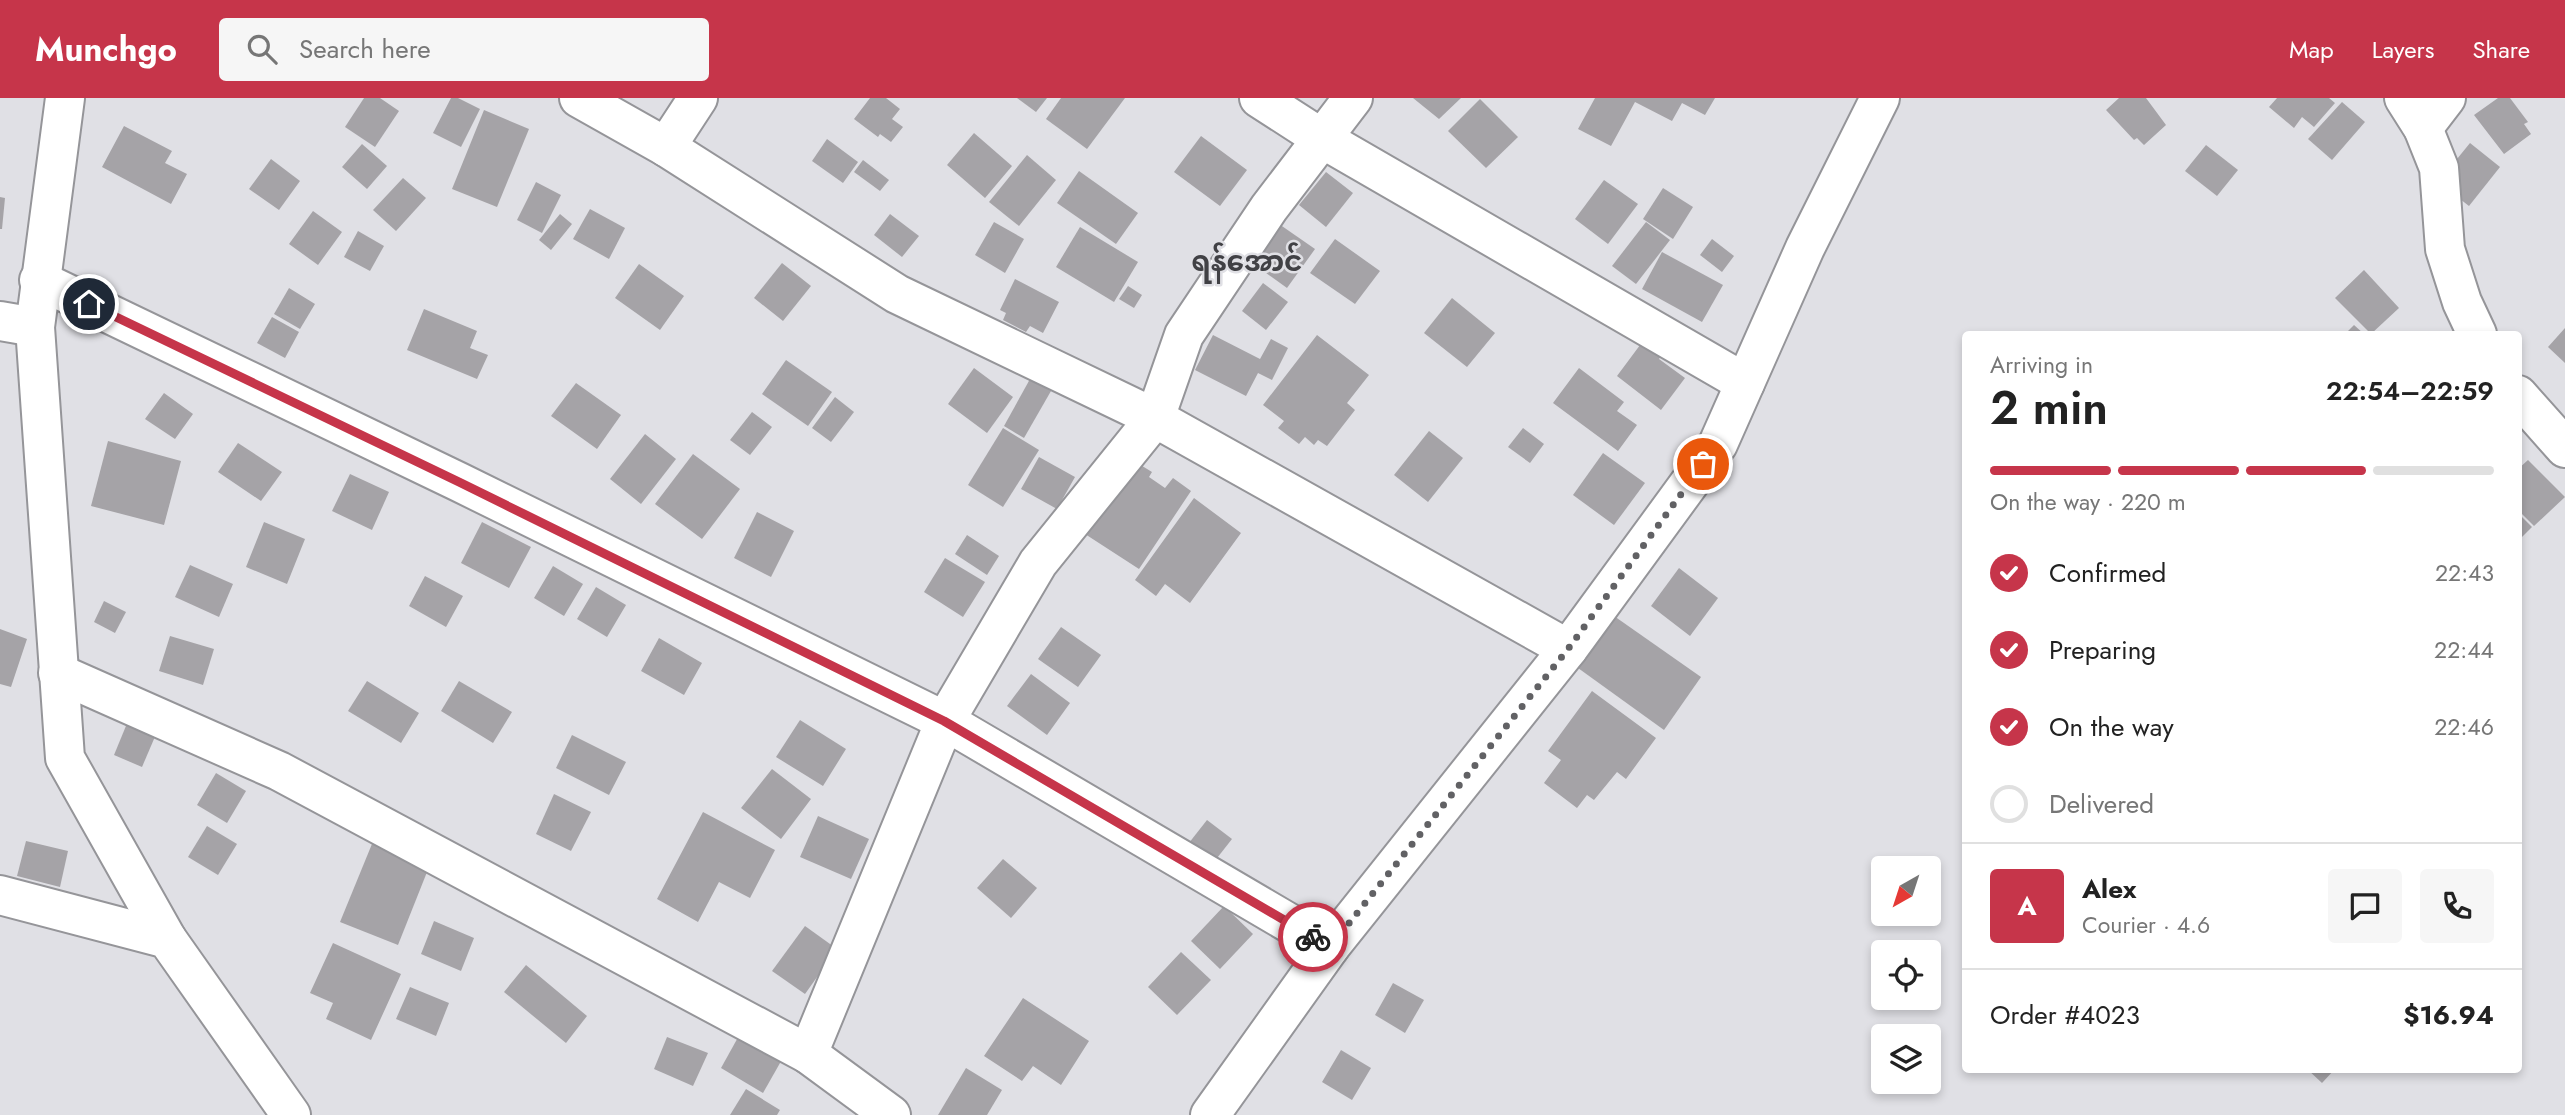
<!DOCTYPE html>
<html lang="en">
<head>
<meta charset="utf-8">
<style>
  body { margin:0; font-family:Jost,"Noto Sans Myanmar",sans-serif; background:#f6f6f6; color:#222; height:100vh; display:flex; flex-direction:column; font-size:26px; white-space:nowrap }
  * { box-sizing:border-box; margin:0 }
  p { font-size:23px; color:#767676 }
  .icon { flex:none; width:38px; height:38px; fill:none; stroke:currentColor; stroke-width:2; stroke-linecap:round; stroke-linejoin:round }
  .map { position:relative; flex:1; overflow:hidden }
  .panel { position:absolute; left:1962px; top:233px; width:560px; height:742px; display:flex; flex-direction:column; background:#fff; border-radius:7px; box-shadow:0 4px 10px #0003 }
  .panel>* { flex:none }
  .needle { width:46px; rotate:219deg }
  .buttons { position:absolute; left:1871px; top:758px; display:grid; gap:14px }
  .buttons a { display:grid; place-items:center; width:70px; height:70px; border-radius:7px; background:#fff; box-shadow:0 4px 10px #0003; font-size:35px }
  .pin { position:absolute; display:grid; place-items:center; width:60px; height:60px; color:#fff; margin:-30px; border:4px solid #fff; border-radius:50%; box-shadow:0 2px 7px #0007 }
  .courier { position:absolute; display:grid; place-items:center; width:70px; height:70px; margin:-35px; border:5px solid #c6354a; border-radius:50%; background:#fff; color:#222; box-shadow:0 2px 9px #0007 }
  .headline em { font-style:normal; font-weight:600 }
  .headline div { display:flex; flex-direction:column-reverse }
  .headline { display:flex; align-items:center; justify-content:space-between; height:119px; padding:0 28px }
  h1 { font-size:46px; font-weight:600; line-height:52px }
  .bar { display:grid; grid-template-columns:repeat(4,1fr); gap:10px 7px; align-content:center; height:84px; padding:0 28px }
  .bar i { height:9px; border-radius:5px; background:#e0e0e0 }
  .bar .selected { background:#c6354a }
  .bar p { grid-column:span 4 }
  .line { display:flex; align-items:center; gap:18px; padding:0 28px; border-top:2px solid #e0e0e0 }
  .line div { flex:1 }
  .round { display:grid; place-items:center; flex:none; width:74px; height:74px; border-radius:7px; background:#f6f6f6 }
  ol { padding:0 28px; list-style:none }
  li { display:flex; align-items:center; gap:21px; height:77px }
  li p { margin-inline-start:auto }
  li .icon { padding:7px; border-radius:50%; background:#c6354a; color:#fff; stroke-width:4 }
  li:last-child { color:#767676 }
  li i { width:38px; height:38px; border:4px solid #e0e0e0; border-radius:50% }
  header { display:flex; align-items:center; gap:42px; box-sizing:border-box; height:98px; padding:0 35px; background:#c6354a; color:#fff }
  header strong { font-size:33px }
  nav { display:flex; gap:38px; margin-inline-start:auto; font-size:24px }
  .search { width:490px; height:63px; background:#f6f6f6; display:flex; align-items:center; gap:18px; box-sizing:border-box; padding:0 24px; border-radius:7px; color:#767676; font-size:26px }
  .map>svg:first-child { display:block }
  .building { fill:#a5a3a7 }
  .lines { fill:none; stroke-linecap:round; stroke-linejoin:round }
  .minor-casing { stroke:#959599; stroke-width:42 }
  .minor { stroke:#fff; stroke-width:38 }
  .done { stroke:#616164; stroke-width:7; stroke-dasharray:0 12.6 }
  .route { stroke:#c6354a; stroke-width:9 }
  .labels { text-anchor:middle; dominant-baseline:central; stroke-width:5; stroke-linejoin:round; paint-order:stroke }
  .quarter-label { font-size:28px; font-weight:bold; fill:#414145; stroke:#e0e0e5 }
</style>
</head>
<body>
<header>
<strong>Munchgo</strong>
<div class="search"><svg class="icon" aria-label="search" viewBox="0 0 24 24"><circle cx="10" cy="10" r="6"/><path d="M15 15l6 6"/></svg>Search here</div>
<nav><a>Map</a><a>Layers</a><a>Share</a></nav>
</header>
<div class="map">
<svg width="2565" height="1017" viewBox="0 0 2565 1017">
  <rect width="100%" height="100%" fill="#e0e0e5"/>
  <g class="building">
    <path d="M364 0H380L399 13 375 49 345 29Z"/>
    <path d="M451 0H458L480 11 461 49 433 35Z"/>
    <path d="M870 0H886L900 11 892 21 903 29 891 44 880 36 878 39 854 21Z"/>
    <path d="M1017 0H1047L1036 14Z"/>
    <path d="M1061 0H1125L1087 51 1046 21Z"/>
    <path d="M1413 0H1461L1439 21Z"/>
    <path d="M1595 0H1715L1705 17 1682 5 1672 23 1635 4 1611 48 1578 31Z"/>
    <path d="M2119 0H2146L2166 27 2144 47 2137 40 2134 42 2106 12Z"/>
    <path d="M2277 0H2329L2335 5 2314 29 2302 19 2294 30 2269 9Z"/>
    <path d="M2498 0H2510L2528 24 2524 26 2531 36 2504 56 2474 17Z"/>
    <path d="M1480 1 1518 39 1486 70 1448 33Z"/>
    <path d="M2342 4 2365 24 2332 62 2308 41Z"/>
    <path d="M484 12 529 31 497 109 452 91Z"/>
    <path d="M124 28 172 53 165 65 187 76 171 106 102 69Z"/>
    <path d="M974 35 1012 68 985 100 947 67Z"/>
    <path d="M1201 38 1247 72 1220 108 1174 74Z"/>
    <path d="M827 41 858 64 843 85 812 63Z"/>
    <path d="M2470 45 2500 69 2469 108 2451 94 2444 77Z"/>
    <path d="M362 46 387 68 367 91 342 69Z"/>
    <path d="M2206 47 2238 72 2217 98 2185 73Z"/>
    <path d="M1027 57 1056 82 1019 128 989 104Z"/>
    <path d="M271 61 300 83 279 112 249 91Z"/>
    <path d="M863 62 889 82 880 93 854 74Z"/>
    <path d="M1079 73 1138 115 1116 146 1057 105Z"/>
    <path d="M1326 74 1353 95 1326 129 1299 107Z"/>
    <path d="M403 80 426 100 396 133 373 112Z"/>
    <path d="M1604 82 1638 106 1608 146 1575 121Z"/>
    <path d="M536 84 561 97 542 135 517 122Z"/>
    <path d="M1663 90 1693 109 1673 141 1643 121Z"/>
    <path d="M0 99 5 100 2 131H0Z"/>
    <path d="M590 111 625 130 609 161 573 141Z"/>
    <path d="M313 113 342 134 318 167 289 146Z"/>
    <path d="M560 116 572 126 551 152 539 142Z"/>
    <path d="M890 116 919 138 902 159 874 137Z"/>
    <path d="M994 124 1024 141 1005 175 975 157Z"/>
    <path d="M1646 124 1670 142 1636 186 1612 168Z"/>
    <path d="M1279 126 1315 151 1287 190 1252 165Z"/>
    <path d="M1080 129 1138 164 1114 204 1056 169Z"/>
    <path d="M358 133 384 148 370 173 344 159Z"/>
    <path d="M1335 141 1380 173 1355 206 1310 175Z"/>
    <path d="M1712 141 1734 158 1722 174 1700 157Z"/>
    <path d="M1662 154 1723 187 1702 224 1642 191Z"/>
    <path d="M782 165 811 188 783 223 754 200Z"/>
    <path d="M639 166 684 198 660 232 615 200Z"/>
    <path d="M2364 172 2399 210 2371 236 2335 200Z"/>
    <path d="M1015 181 1059 204 1043 235 1030 228 1026 234 1003 222 1006 215 1000 212Z"/>
    <path d="M1263 185 1288 204 1266 232 1242 213Z"/>
    <path d="M1128 188 1142 197 1134 210 1119 201Z"/>
    <path d="M289 190 315 206 300 231 274 216Z"/>
    <path d="M1452 200 1495 235 1467 269 1424 235Z"/>
    <path d="M424 211 477 233 470 250 488 257 477 281 407 252Z"/>
    <path d="M272 219 299 234 285 260 257 245Z"/>
    <path d="M2354 227 2364 236H2345Z"/>
    <path d="M2565 230V265L2548 249Z"/>
    <path d="M1213 237 1260 261 1271 241 1288 250 1272 282 1258 275 1246 298 1195 272Z"/>
    <path d="M1317 237 1369 277 1347 305 1355 312 1327 348 1318 342 1314 347 1305 339 1299 346 1278 330 1284 323 1263 307Z"/>
    <path d="M1646 239 1664 253 1659 261 1685 280 1661 312 1617 278Z"/>
    <path d="M786 262 832 294 808 328 762 296Z"/>
    <path d="M974 270 1013 299 987 335 948 306Z"/>
    <path d="M1579 270 1624 304 1617 313 1637 327 1618 353 1553 305Z"/>
    <path d="M1030 281 1051 293 1024 340 1004 328Z"/>
    <path d="M576 285 621 317 597 351 551 318Z"/>
    <path d="M164 295 193 316 175 341 145 321Z"/>
    <path d="M835 299 854 314 831 344 812 330Z"/>
    <path d="M752 314 772 329 750 357 730 342Z"/>
    <path d="M1003 330 1039 352 1003 409 968 387Z"/>
    <path d="M1523 330 1544 346 1530 365 1508 349Z"/>
    <path d="M1429 333 1463 360 1428 404 1394 377Z"/>
    <path d="M645 336 676 361 641 406 610 381Z"/>
    <path d="M108 343 181 363 164 427 91 408Z"/>
    <path d="M238 345 282 374 261 403 218 374Z"/>
    <path d="M1603 355 1645 385 1614 427 1573 397Z"/>
    <path d="M693 356 740 391 702 441 655 406Z"/>
    <path d="M1039 359 1075 379 1057 411 1021 391Z"/>
    <path d="M2528 362 2565 399 2534 428 2518 412V371Z"/>
    <path d="M1134 363 1152 374 1149 379 1165 390 1173 380 1191 393 1139 471 1085 436Z"/>
    <path d="M350 376 389 394 372 432 332 413Z"/>
    <path d="M1194 400 1241 435 1190 505 1165 486 1156 498 1135 482Z"/>
    <path d="M757 414 794 433 771 479 734 460Z"/>
    <path d="M2518 415 2532 429 2518 443Z"/>
    <path d="M264 424 305 441 287 486 246 469Z"/>
    <path d="M482 424 531 449 509 490 461 465Z"/>
    <path d="M967 437 999 458 987 477 955 456Z"/>
    <path d="M945 460 985 484 963 519 924 494Z"/>
    <path d="M190 467 233 486 219 519 175 499Z"/>
    <path d="M553 468 583 486 564 518 534 500Z"/>
    <path d="M1679 470 1718 500 1690 538 1651 508Z"/>
    <path d="M425 478 463 498 446 529 409 508Z"/>
    <path d="M596 489 626 507 607 539 577 521Z"/>
    <path d="M104 503 126 514 115 535 94 524Z"/>
    <path d="M1614 518 1701 579 1664 632 1578 570Z"/>
    <path d="M1061 529 1101 557 1078 589 1038 561Z"/>
    <path d="M0 531 27 541 11 589 0 586Z"/>
    <path d="M170 538 214 551 203 587 159 573Z"/>
    <path d="M659 540 702 565 684 597 641 573Z"/>
    <path d="M1031 576 1070 605 1047 637 1007 608Z"/>
    <path d="M367 583 419 615 401 645 348 613Z"/>
    <path d="M459 583 512 614 493 645 441 613Z"/>
    <path d="M1592 593 1656 640 1626 681 1617 674 1594 702 1587 697 1577 710 1544 685 1561 662 1548 653Z"/>
    <path d="M800 622 846 651 823 688 776 659Z"/>
    <path d="M128 623 157 634 142 669 114 657Z"/>
    <path d="M572 637 626 664 609 697 556 670Z"/>
    <path d="M772 671 811 701 781 741 741 710Z"/>
    <path d="M216 675 246 693 227 725 197 707Z"/>
    <path d="M554 696 591 714 571 753 536 736Z"/>
    <path d="M703 714 775 752 750 800 719 784 698 824 657 801Z"/>
    <path d="M818 718 869 741 851 781 800 759Z"/>
    <path d="M1207 722 1232 741 1210 769 1185 750Z"/>
    <path d="M207 728 237 746 218 777 188 759Z"/>
    <path d="M374 741 431 764 398 847 340 824Z"/>
    <path d="M26 743 68 753 60 789 17 778Z"/>
    <path d="M1003 761 1037 790 1011 820 977 790Z"/>
    <path d="M1224 808 1253 836 1220 871 1191 843Z"/>
    <path d="M434 823 474 840 461 873 421 856Z"/>
    <path d="M805 828 837 851 805 896 772 873Z"/>
    <path d="M333 845 401 876 371 942 326 921 333 905 310 895Z"/>
    <path d="M1181 854 1211 882 1177 917 1148 889Z"/>
    <path d="M526 867 587 918 566 945 504 894Z"/>
    <path d="M1393 885 1424 902 1405 935 1375 917Z"/>
    <path d="M410 889 449 905 436 938 396 921Z"/>
    <path d="M1023 900 1089 943 1061 987 1033 968 1022 983 984 958Z"/>
    <path d="M741 934 784 958 763 995 721 970Z"/>
    <path d="M667 939 708 955 693 988 654 971Z"/>
    <path d="M1341 952 1371 970 1352 1002 1322 984Z"/>
    <path d="M966 970 1002 992 987 1017H938Z"/>
    <path d="M2307 971H2335L2322 985Z"/>
    <path d="M746 991 780 1012 777 1017H730Z"/>
  </g>
  <g class="lines">
    <g class="minor-casing">
      <g id="minor">
        <path d="M65 0 35 229 65 660 167 841"/>
        <path d="M579 0 666 49 897 196 1155 320 1568 551"/>
        <path d="M1259 0 1321 40 1745 285"/>
        <path d="M2404 0 2423 30 2439 70 2445 151 2462 204 2477 236"/>
        <path d="M2423 30 2446 0"/>
        <path d="M666 49 698 0"/>
        <path d="M39 182 459 384 945 623 1330 849"/>
        <path d="M0 223 35 229"/>
        <path d="M2518 297 2565 350"/>
        <path d="M58 575 279 673 808 956 891 1017"/>
        <path d="M0 797 167 841 291 1017"/>
        <path d="M808 956 945 623 1038 465 1155 320 1184 237 1269 110 1353 0"/>
        <path d="M1210 1017 1330 849 1568 551 1718 346 1805 150 1880 0"/>
      </g>
    </g>
    <use href="#minor" class="minor"/>
  </g>
  <g class="lines">
    <path class="done" d="M1313 839 1330 849 1568 551 1703 366"/>
    <path class="route" d="M89 206 459 384 944 623 1313 839"/>
  </g>
  <g class="labels">
    <g class="quarter-label">
      <text x="1247" y="163">ရန်အောင်</text>
    </g>
  </g>
</svg>
<div class="buttons">
<a><svg class="needle" viewBox="-14 -14 28 28"><path d="M0-13l5 13h-10z" fill="#e53935"/><path d="M0 13l5-13h-10z" fill="#767676"/></svg></a>
<a><svg class="icon" aria-label="locate" viewBox="0 0 24 24"><circle cx="12" cy="12" r="6"/><path d="M12 2v4M12 18v4M2 12h4M18 12h4"/></svg></a>
<a><svg class="icon" aria-label="layers" viewBox="0 0 24 24"><path d="M12 4l9 5-9 5-9-5zM3 14l9 5 9-5"/></svg></a>
</div>
<div class="pin" style="left:1703px;top:366px;background:#ea580c"><svg class="icon" aria-label="bag" viewBox="0 0 24 24"><path d="M5 8h14l-1 12H6zM9 8a3 3 0 0 1 6 0"/></svg></div>
<div class="pin" style="left:89px;top:206px;background:#1f2937"><svg class="icon" aria-label="home" viewBox="0 0 24 24"><path d="M3 11l9-7 9 7M6 9v11h12V9"/></svg></div>
<div class="courier" style="left:1313px;top:839px"><svg class="icon" aria-label="bike" viewBox="0 0 24 24"><circle cx="6" cy="16" r="4"/><circle cx="18" cy="16" r="4"/><path d="M6 16l4-8h5l3 8M10 8l3 8H6M13 5h3"/></svg></div>
<section class="panel">
<div class="headline"><div><h1>2 min</h1><p>Arriving in</p></div><em>22:54–22:59</em></div>
<div class="bar"><i class="selected"></i><i class="selected"></i><i class="selected"></i><i></i><p>On the way · 220 m</p></div>
<ol>
<li><svg class="icon" aria-label="check" viewBox="0 0 24 24"><path d="M5 12l5 5 9-10"/></svg>Confirmed<p>22:43</p></li>
<li><svg class="icon" aria-label="check" viewBox="0 0 24 24"><path d="M5 12l5 5 9-10"/></svg>Preparing<p>22:44</p></li>
<li><svg class="icon" aria-label="check" viewBox="0 0 24 24"><path d="M5 12l5 5 9-10"/></svg>On the way<p>22:46</p></li>
<li><i></i>Delivered</li>
</ol>
<div class="line" style="height:126px"><b class="round" style="background:#c6354a;color:#fff">A</b><div><b>Alex</b><p>Courier · 4.6</p></div><a class="round"><svg class="icon" aria-label="chat" viewBox="0 0 24 24"><path d="M4 5h16v11H9l-5 4z"/></svg></a><a class="round"><svg class="icon" aria-label="phone" viewBox="0 0 24 24"><path d="M5 4h4l2 5-3 2q2 4 5 5l2-3 5 2v4C11 20 4 13 5 4z"/></svg></a></div>
<div class="line" style="height:91px"><div>Order #4023</div><b>$16.94</b></div>
</section>
</div>
</body>
</html>
